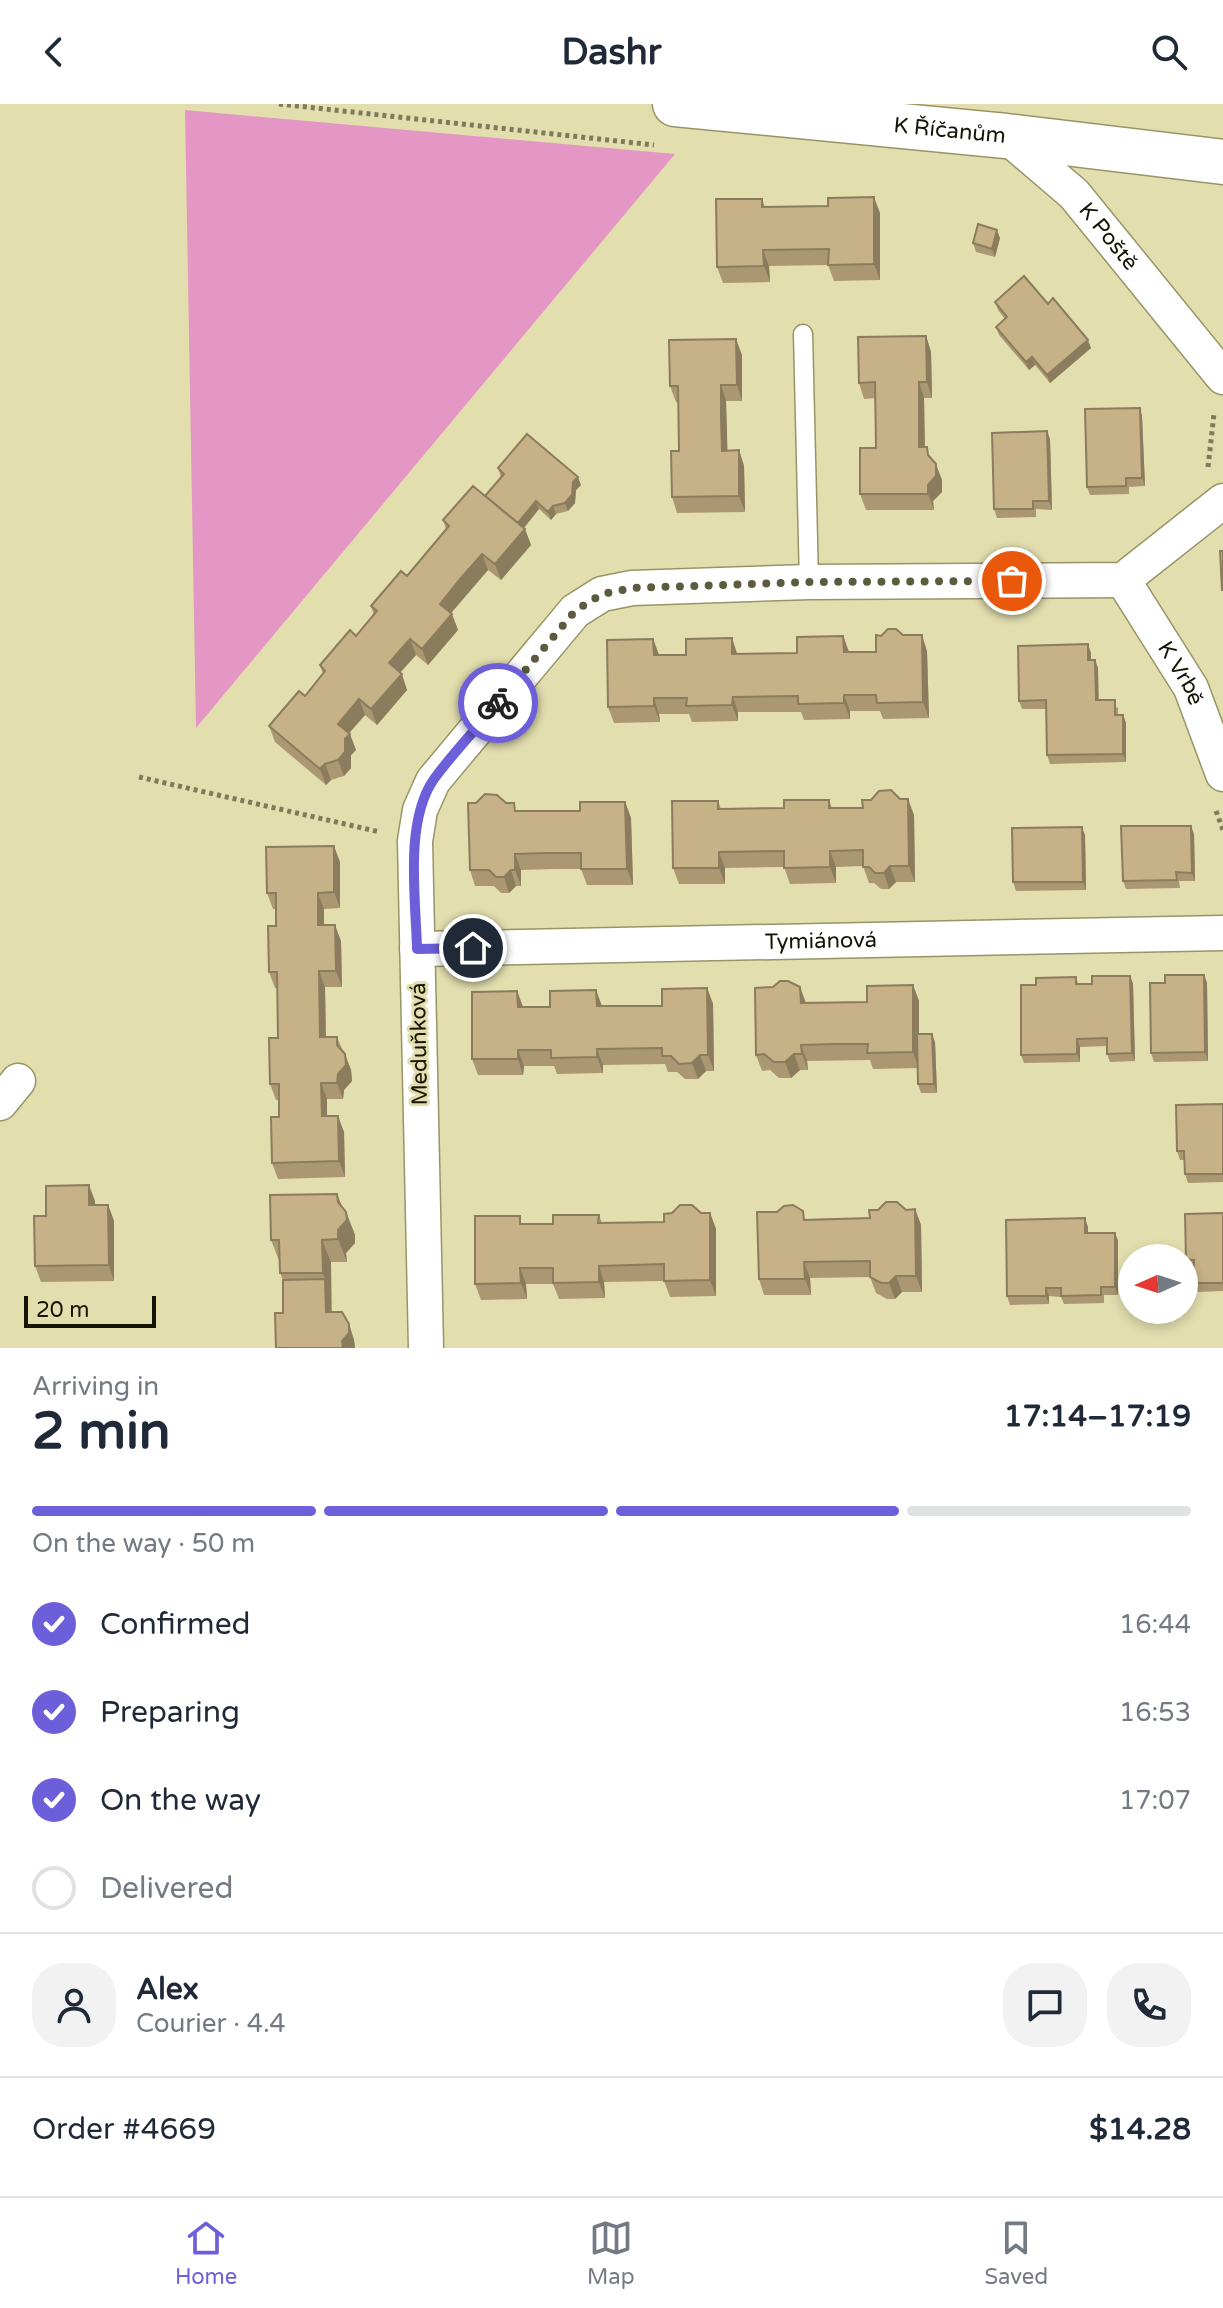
<!DOCTYPE html>
<html lang="en">
<head>
<meta charset="utf-8">
<style>
  body { margin:0; font-family:"Varela Round",sans-serif; background:#f2f2f3; color:#1f2937; height:100vh; display:flex; flex-direction:column; font-size:30px; white-space:nowrap }
  * { box-sizing:border-box; margin:0 }
  p { font-size:26px; color:#747a83 }
  .icon { flex:none; width:44px; height:44px; fill:none; stroke:currentColor; stroke-width:2; stroke-linecap:round; stroke-linejoin:round }
  .map { position:relative; height:1244px; overflow:hidden }
  .panel { display:flex; flex-direction:column; background:#fff; flex:1 }
  .panel>* { flex:none }
  .needle { width:52px; rotate:267deg }
  .tools { position:absolute; left:1118px; top:1140px; display:grid; gap:16px }
  .tools a { display:grid; place-items:center; width:80px; height:80px; border-radius:50%; background:#fff; box-shadow:0 4px 12px #0003; font-size:40px }
  .scale { position:absolute; left:24px; bottom:20px; width:132px; box-sizing:border-box; padding-left:8px; border:4px solid #161404; border-top:0; font-size:22px; line-height:28px; white-space:nowrap; color:#161404; -webkit-text-stroke:6px #e2deae; paint-order:stroke }
  .pin { position:absolute; display:grid; place-items:center; width:68px; height:68px; color:#fff; margin:-34px; border:4px solid #fff; border-radius:50%; box-shadow:0 2px 8px #0007 }
  .courier { position:absolute; display:grid; place-items:center; width:80px; height:80px; margin:-40px; border:6px solid #6c5fd9; border-radius:50%; background:#fff; color:#222; box-shadow:0 2px 10px #0007 }
  .overview em { font-style:normal; font-weight:800 }
  .overview div { display:flex; flex-direction:column-reverse }
  .overview { display:flex; align-items:center; justify-content:space-between; height:136px; padding:0 32px }
  h1 { font-size:52px; font-weight:800; line-height:60px }
  .bar { display:grid; grid-template-columns:repeat(4,1fr); gap:12px 8px; align-content:center; height:96px; padding:0 32px }
  .bar i { height:10px; border-radius:6px; background:#e0e1e3 }
  .bar .on { background:#6c5fd9 }
  .bar p { grid-column:span 4 }
  .line { display:flex; align-items:center; gap:20px; padding:0 32px; border-top:2px solid #e0e1e3 }
  .line div { flex:1 }
  .round { display:grid; place-items:center; flex:none; width:84px; height:84px; border-radius:32px; background:#f2f2f3 }
  ol { padding:0 32px; list-style:none }
  li { display:flex; align-items:center; gap:24px; height:88px }
  li p { margin-inline-start:auto }
  li .icon { padding:8px; border-radius:50%; background:#6c5fd9; color:#fff; stroke-width:4 }
  li:last-child { color:#747a83 }
  li i { width:44px; height:44px; border:4px solid #e0e1e3; border-radius:50% }
  header { display:flex; justify-content:space-between; align-items:center; height:104px; padding:0 32px; background:#fff; font-size:36px; font-weight:800 }
  .menu { display:flex; justify-content:space-around; align-items:center; height:112px; border-top:2px solid #e0e1e3; background:#fff; font-size:22px; color:#747a83 }
  .menu a { display:grid; justify-items:center; gap:4px }
  .menu .on { color:#6c5fd9 }
  .map>svg:first-child { display:block }
  .green { fill:#e497c4 }
  .lines { fill:none; stroke-linecap:round; stroke-linejoin:round }
  .lane-casing { stroke:#989467; stroke-width:21 }
  .street-casing { stroke:#989467; stroke-width:37 }
  .secondary-casing { stroke:#989467; stroke-width:47 }
  .path { stroke:#7e7a5a; stroke-width:5; stroke-dasharray:4 4; stroke-linecap:butt }
  .lane { stroke:#fff; stroke-width:18 }
  .street { stroke:#fff; stroke-width:34 }
  .secondary { stroke:#fff; stroke-width:44 }
  .wall { fill:#ab9873 }
  .shaded-wall { fill:#8b7c5e }
  .building { fill:#c7b186; stroke:#8b7c5e; stroke-width:2 }
  .done { stroke:#5d5b3f; stroke-width:8; stroke-dasharray:0 14.4 }
  .route { stroke:#6c5fd9; stroke-width:10 }
  .labels { text-anchor:middle; dominant-baseline:central; stroke-width:6; stroke-linejoin:round; paint-order:stroke }
  .street-label { font-size:22px; fill:#161404; stroke:#e2deae }
</style>
</head>
<body>
<header><svg class="icon" aria-label="back" viewBox="0 0 24 24"><path d="M15 5l-7 7 7 7"/></svg>Dashr<svg class="icon" aria-label="search" viewBox="0 0 24 24"><circle cx="10" cy="10" r="6"/><path d="M15 15l6 6"/></svg></header>
<div class="map">
<svg width="1223" height="1244" viewBox="0 0 1223 1244">
  <rect width="100%" height="100%" fill="#e2deae"/>
  <path class="green" d="M185 6 675 50 196 624Z"/>
  <g class="lines">
    <g class="lane-casing">
      <path id="lane" d="M803 230 809 478"/>
    </g>
    <g class="street-casing">
      <g id="street">
        <path id="s1" d="M1006 32 1074 90 1223 273"/>
        <path id="s2" d="M1123 476 1191 584 1223 670"/>
        <path id="s3" d="M417 845 1223 829"/>
        <path d="M0 999 18 977"/>
        <path d="M426 1244 415 737 420 706 433 677 575 507 602 490 632 484 809 478 1123 476 1223 397"/>
      </g>
    </g>
    <g class="secondary-casing">
      <g id="secondary">
        <path id="s4" d="M675 0 1006 32 1223 58"/>
      </g>
    </g>
    <g class="path">
      <path d="M279 0 654 41"/>
      <path d="M1208 363 1214 310"/>
      <path d="M139 673 380 728"/>
      <path d="M1216 707 1223 726"/>
    </g>
    <use href="#lane" class="lane"/>
    <use href="#street" class="street"/>
    <use href="#secondary" class="secondary"/>
  </g>
  <g class="wall">
    <path d="M762 95 765 103 880 109V176L834 177 828 161 769 162 770 178 723 179 717 163Z"/>
    <path d="M1000 134 995 153 976 148 973 139Z"/>
    <path d="M995 198 1048 200 1091 244 1050 279 1035 261 1029 266 999 231 996 223 1005 215 998 206Z"/>
    <path d="M926 232 931 248 932 294H924L925 343 942 376V388L933 397 934 406H866L860 390 876 344V294L864 295 859 279Z"/>
    <path d="M742 251V297H726L727 329V347L739 346 744 362 745 408 677 409 672 393 679 347V298H676L670 282Z"/>
    <path d="M1140 304 1142 313 1145 382 1129 383V390L1090 391 1087 383Z"/>
    <path d="M1050 335 1052 406 1036 405V413L997 414 994 405Z"/>
    <path d="M498 364 581 381 576 386 575 399 568 407 556 410 551 416 539 405 524 424 531 441 501 476 488 466 451 509 458 526 428 561 416 551 400 569 407 586 377 621 365 611 349 629 356 646 351 651V664L344 672 331 676 326 681 275 638 269 622 305 592 323 570 320 561 356 532 374 511 371 502 407 472 446 425 443 416 485 392 501 373Z"/>
    <path d="M903 531 927 547 929 614 883 615 880 607H850V615L804 616 801 608H738V617L692 618 689 610H659L660 618 614 619 608 603 653 535 659 551H686L732 534 737 550 797 549 843 532 849 548H876Z"/>
    <path d="M1091 549V556L1098 564V596L1118 604V611H1123L1126 619V658L1050 660 1047 651 1046 605H1022L1019 597Z"/>
    <path d="M829 696 832 704 914 711 915 778H896L889 785H881L874 779H869L863 762 836 763V779L790 780 784 763 725 764V780H679L673 764 718 697 721 705 784 704Z"/>
    <path d="M625 698 631 714 633 781H587L581 765H553L521 766V782H516L509 789H501L494 782H475L470 766 517 707H580Z"/>
    <path d="M1194 730 1195 777H1179L1180 784 1126 785 1123 777Z"/>
    <path d="M1085 731 1086 786 1016 787 1013 778Z"/>
    <path d="M340 758V804L324 805V821L341 837 342 883H325L326 933H337L351 966 352 977 344 986 343 995H327V1012L344 1028 345 1073 278 1075 272 1059 279 1013V996H276L270 980 278 934 277 884H275L269 868 276 822V805H273L267 789Z"/>
    <path d="M1204 871 1207 879 1208 957 1154 958 1151 949 1165 879Z"/>
    <path d="M1130 872 1133 880 1135 957 1110 958 1107 950V942L1080 943V958L1024 959 1021 951 1036 881 1076 873 1078 880H1092Z"/>
    <path d="M913 881 919 897V930L935 938 937 989H921L918 980 917 964 873 965 870 956 807 957 808 966H800L791 974H779L770 966 762 967 756 951 806 899 867 898Z"/>
    <path d="M707 884 713 900 714 967H706L698 975H685L677 968H668L665 960 603 961V969L557 970 554 962H524L523 971H478L472 955 517 887 523 903 662 902Z"/>
    <path d="M1223 1000V1078L1188 1079 1185 1070 1184 1056H1180L1177 1047Z"/>
    <path d="M95 1097V1101H108L114 1117V1177L41 1178 35 1162 46 1112Z"/>
    <path d="M342 1103 346 1108 355 1131V1139L346 1149 347 1158H331V1208L349 1220 354 1236 355 1244H276L283 1209V1176L280 1169V1159L271 1136Z"/>
    <path d="M915 1105 921 1121 922 1188H902L895 1195H887L876 1189 870 1173 810 1174 811 1191H764L759 1175 806 1115 870 1114 906 1106Z"/>
    <path d="M701 1109H710L716 1125V1192L670 1193 664 1177 604 1178 605 1194 559 1195 553 1180H526L527 1195 481 1196 475 1180 523 1120H553L599 1111 602 1119 664 1118Z"/>
    <path d="M1223 1109V1187L1196 1188 1193 1179 1194 1164H1189L1186 1156Z"/>
    <path d="M1088 1123V1129H1115L1118 1137V1191H1104V1199L1064 1200 1061 1193 1049 1192V1200L1010 1201 1007 1192Z"/>
  </g>
  <g class="shaded-wall">
    <path d="M874 93 880 109V176L874 160Z"/>
    <path d="M997 126 1000 134 995 153 992 145Z"/>
    <path d="M763 146 769 162 770 178 764 162Z"/>
    <path d="M926 232 931 248 932 294 927 278Z"/>
    <path d="M736 235 742 251V297L737 281Z"/>
    <path d="M1088 236 1091 244 1050 279 1047 271Z"/>
    <path d="M1032 253 1035 261 1029 266 1026 258Z"/>
    <path d="M919 278 924 294 925 359 919 343Z"/>
    <path d="M721 281 726 297 728 363 722 347Z"/>
    <path d="M1140 304 1142 313 1145 382 1142 374Z"/>
    <path d="M1047 327 1050 335 1052 406 1049 397Z"/>
    <path d="M739 346 744 362 745 408 739 392Z"/>
    <path d="M936 360 942 376V388L933 397 934 406 928 390V381Z"/>
    <path d="M578 373 581 381 576 386 575 399 568 407 565 399 573 378Z"/>
    <path d="M536 397 539 405 518 431 515 422Z"/>
    <path d="M553 402 556 410 551 416 548 408Z"/>
    <path d="M525 425 531 441 501 476 495 460Z"/>
    <path d="M482 450 488 466 445 516 440 500Z"/>
    <path d="M452 510 458 526 428 561 422 545Z"/>
    <path d="M922 531 927 547 929 614 923 598Z"/>
    <path d="M843 532 849 548H844Z"/>
    <path d="M732 534 737 550H732Z"/>
    <path d="M410 535 416 551 394 575 389 559Z"/>
    <path d="M653 535 659 551H654Z"/>
    <path d="M1088 540 1091 549V564L1088 556Z"/>
    <path d="M1095 556 1098 564 1099 605 1096 596Z"/>
    <path d="M402 570 407 586 377 621 371 605Z"/>
    <path d="M844 591 850 607V615L844 599Z"/>
    <path d="M733 593 738 608V617L732 601Z"/>
    <path d="M654 594 659 610 660 618 654 602Z"/>
    <path d="M359 595 365 611 343 636 338 620Z"/>
    <path d="M1123 611 1126 619V658L1123 650Z"/>
    <path d="M350 630 356 646 351 651V664L344 672 338 656 345 635Z"/>
    <path d="M325 660 331 676 326 681 320 665Z"/>
    <path d="M908 695 914 711 915 778 909 762Z"/>
    <path d="M625 698 631 714 633 781 627 765Z"/>
    <path d="M1191 722 1194 730 1195 777 1192 769Z"/>
    <path d="M1082 723 1085 731 1086 786 1083 778Z"/>
    <path d="M334 742 340 758V804L334 788Z"/>
    <path d="M830 747 836 763V779L830 763Z"/>
    <path d="M719 748 725 764V780L719 764Z"/>
    <path d="M515 750 521 766V782L515 766Z"/>
    <path d="M890 762 896 778 889 785 884 769Z"/>
    <path d="M511 766 516 782 509 789 504 773Z"/>
    <path d="M318 789 324 805V837L318 821Z"/>
    <path d="M335 821 341 837 342 883 336 867Z"/>
    <path d="M319 867 325 883 326 949 320 933Z"/>
    <path d="M1204 871 1207 879 1208 957 1205 948Z"/>
    <path d="M1130 872 1133 880 1135 957 1132 949Z"/>
    <path d="M913 881 919 897V964L913 948Z"/>
    <path d="M800 883 806 899H801Z"/>
    <path d="M707 884 713 900 714 967 708 951Z"/>
    <path d="M596 886 602 902H597Z"/>
    <path d="M517 887 523 903H518Z"/>
    <path d="M932 930 935 938 937 989 934 980Z"/>
    <path d="M1077 935 1080 943V958L1077 950Z"/>
    <path d="M801 941 807 957 808 966 802 950Z"/>
    <path d="M597 945 603 961V969L597 953Z"/>
    <path d="M518 946 524 962 523 971 518 955Z"/>
    <path d="M345 950 351 966 352 977 344 986 343 995 337 979 338 970Z"/>
    <path d="M794 950 800 966 791 974 785 958Z"/>
    <path d="M700 951 706 967 698 975 692 959Z"/>
    <path d="M321 979 327 995V1028L322 1012Z"/>
    <path d="M338 1012 344 1028 345 1073 339 1057Z"/>
    <path d="M89 1081 95 1097V1117L89 1101Z"/>
    <path d="M337 1090 346 1112V1108L355 1131V1139L346 1149 347 1158 338 1135Z"/>
    <path d="M108 1101 114 1117V1177L109 1161Z"/>
    <path d="M915 1105 921 1121 922 1188 916 1172Z"/>
    <path d="M710 1109 716 1125V1192L710 1176Z"/>
    <path d="M1085 1114 1088 1123V1138L1085 1129Z"/>
    <path d="M1115 1129 1118 1137V1191L1115 1183Z"/>
    <path d="M322 1136 331 1158 332 1224 326 1208 325 1175 323 1169Z"/>
    <path d="M804 1158 810 1174 811 1191 805 1175Z"/>
    <path d="M599 1162 604 1178 605 1194 599 1178Z"/>
    <path d="M520 1164 526 1180 527 1195 521 1179Z"/>
    <path d="M896 1172 902 1188 895 1195 889 1179Z"/>
    <path d="M1046 1184 1049 1192V1200L1046 1192Z"/>
    <path d="M349 1220 354 1236 355 1244H343L342 1237Z"/>
  </g>
  <g class="building">
    <path d="M874 93V160L828 161 829 145 763 146 764 162 717 163 716 95H762V103L828 102V94Z"/>
    <path d="M978 120 997 126 992 145 973 139Z"/>
    <path d="M1024 172 1048 200 1053 194 1088 236 1047 271 1032 253 1026 258 996 223 1007 213 995 198Z"/>
    <path d="M926 232 927 278H919V343H927L928 351 936 360V372L928 381V390H860V344H876L875 278 859 279 858 233Z"/>
    <path d="M736 235 737 281H721V313L722 347 739 346V392L672 393 671 347H679L678 282H670L669 236Z"/>
    <path d="M1140 304 1142 374H1126V382L1087 383 1085 305Z"/>
    <path d="M1047 327 1049 397H1033V405H994L992 329Z"/>
    <path d="M527 330 578 373 573 378 572 391 565 399 553 402 548 408 536 397 518 419 485 392 504 370 498 364Z"/>
    <path d="M473 382 525 425 495 460 482 450 461 474 440 500 452 510 422 545 410 535 389 559 402 570 371 605 359 595 338 620 350 630 345 635V648L338 656 325 660 320 665 269 622 299 587 305 592 325 567 320 561 350 526 356 532 377 507 371 502 401 467 407 472 449 422 443 416Z"/>
    <path d="M1220 447H1223V486H1222Z"/>
    <path d="M888 525H896L903 531H922L923 598 877 599 876 591H844V599L798 600V592L733 593 732 601 686 602 687 594H654V602L608 603 607 536 653 535 654 551H686V535L732 534V550L797 549V533L843 532 844 548H876V531L881 532Z"/>
    <path d="M1088 540V556H1095L1096 596H1115V611H1123V650L1047 651 1046 596 1019 597 1018 542Z"/>
    <path d="M891 686 900 695H908L909 762H890L884 769H875L869 763H863V746L830 747V763L784 764V747L719 748V764H673L672 697H718V705L784 704V696H829V704H863L862 696H871L879 687Z"/>
    <path d="M485 690 497 691 506 699H514L515 707H580V698H625L627 765H581V749H548L515 750V766H511L504 773H496L489 766H470L468 699H476Z"/>
    <path d="M1121 722H1191L1192 769 1176 768 1177 776 1123 777Z"/>
    <path d="M1082 723 1083 778H1013L1012 724Z"/>
    <path d="M334 742V788L318 789V821H335L336 867H319L320 933H337V941L345 950 346 961 338 970 337 979H321L322 1012H338L339 1057 272 1059 271 1013H279V980H270L269 934H278L277 868H269L268 822H276V789H267L266 743Z"/>
    <path d="M1165 871H1204L1205 948 1151 949 1150 879H1165Z"/>
    <path d="M1092 872H1130L1132 949 1107 950V934L1077 935V950L1021 951V881H1036V874L1076 873V880H1092Z"/>
    <path d="M780 877H788L800 883 801 899 867 898V882L913 881V948L867 949 868 940H835L801 941 802 950H794L785 958H774L764 950 756 951 755 884 773 883Z"/>
    <path d="M707 884 708 951H700L692 959 679 960 671 952H662V944L597 945V953L551 954V946H518V955H472V888L517 887 518 903H550V887L596 886 597 902H662V885Z"/>
    <path d="M917 930H932L934 980H918Z"/>
    <path d="M1223 1000V1070H1185L1184 1047H1177L1176 1001Z"/>
    <path d="M89 1081V1101H108L109 1161 35 1162 34 1112H46V1082Z"/>
    <path d="M337 1090 338 1098 346 1108 347 1116 338 1126V1135L322 1136 323 1169H280L279 1136H271L270 1091Z"/>
    <path d="M886 1098H897L906 1106 915 1105 916 1172H896L889 1179H881L870 1173V1157L804 1158 805 1175H759L757 1108H777L784 1102 793 1101 803 1107 804 1116 870 1114 869 1106H878Z"/>
    <path d="M680 1101H692L701 1109H710V1176L664 1177V1160L599 1162V1178L553 1179V1164H520L521 1179 475 1180V1112H520V1120H553V1111H599L598 1119 664 1118V1110L672 1109Z"/>
    <path d="M1223 1109V1179H1193L1194 1156H1186L1185 1110Z"/>
    <path d="M1085 1114V1129H1115V1183H1101V1191L1061 1192V1184H1046V1192H1007L1006 1116Z"/>
    <path d="M325 1175 326 1208H342L349 1220V1229L342 1237 343 1244H276L275 1209H283V1176Z"/>
  </g>
  <g class="lines">
    <path class="done" d="M498 599 575 507 602 490 632 484 809 478 1012 477"/>
    <path class="route" d="M473 844 417 845C416 796 404 718 434 675 453 649 477 624 498 599"/>
  </g>
  <g class="labels">
    <g class="street-label">
      <text stroke="none"><textPath href="#s4" startOffset="276">K Říčanům</textPath></text>
      <text stroke="none"><textPath href="#s1" startOffset="144">K Poště</textPath></text>
      <text stroke="none"><textPath href="#s2" startOffset="110">K Vrbě</textPath></text>
      <text stroke="none"><textPath href="#s3" startOffset="404">Tymiánová</textPath></text>
      <text transform="translate(419 940) rotate(-91)">Meduňková</text>
    </g>
  </g>
</svg>
<div class="tools">
<a><svg class="needle" viewBox="-14 -14 28 28"><path d="M0-13l5 13h-10z" fill="#e53935"/><path d="M0 13l5-13h-10z" fill="#747a83"/></svg></a>
</div>
<div class="scale">20 m</div>
<div class="pin" style="left:1012px;top:477px;background:#ea580c"><svg class="icon" aria-label="bag" viewBox="0 0 24 24"><path d="M5 8h14l-1 12H6zM9 8a3 3 0 0 1 6 0"/></svg></div>
<div class="pin" style="left:473px;top:844px;background:#1f2937"><svg class="icon" aria-label="home" viewBox="0 0 24 24"><path d="M3 11l9-7 9 7M6 9v11h12V9"/></svg></div>
<div class="courier" style="left:498px;top:599px"><svg class="icon" aria-label="bike" viewBox="0 0 24 24"><circle cx="6" cy="16" r="4"/><circle cx="18" cy="16" r="4"/><path d="M6 16l4-8h5l3 8M10 8l3 8H6M13 5h3"/></svg></div>
</div>
<section class="panel">
<div class="overview"><div><h1>2 min</h1><p>Arriving in</p></div><em>17:14–17:19</em></div>
<div class="bar"><i class="on"></i><i class="on"></i><i class="on"></i><i></i><p>On the way · 50 m</p></div>
<ol>
<li><svg class="icon" aria-label="check" viewBox="0 0 24 24"><path d="M5 12l5 5 9-10"/></svg>Confirmed<p>16:44</p></li>
<li><svg class="icon" aria-label="check" viewBox="0 0 24 24"><path d="M5 12l5 5 9-10"/></svg>Preparing<p>16:53</p></li>
<li><svg class="icon" aria-label="check" viewBox="0 0 24 24"><path d="M5 12l5 5 9-10"/></svg>On the way<p>17:07</p></li>
<li><i></i>Delivered</li>
</ol>
<div class="line" style="height:144px"><a class="round"><svg class="icon" aria-label="person" viewBox="0 0 24 24"><circle cx="12" cy="8" r="4"/><path d="M4 21q1-7 8-7t8 7"/></svg></a><div><b>Alex</b><p>Courier · 4.4</p></div><a class="round"><svg class="icon" aria-label="chat" viewBox="0 0 24 24"><path d="M4 5h16v11H9l-5 4z"/></svg></a><a class="round"><svg class="icon" aria-label="phone" viewBox="0 0 24 24"><path d="M5 4h4l2 5-3 2q2 4 5 5l2-3 5 2v4C11 20 4 13 5 4z"/></svg></a></div>
<div class="line" style="height:104px"><div>Order #4669</div><b>$14.28</b></div>
</section>
<nav class="menu">
<a class="on"><svg class="icon" aria-label="home" viewBox="0 0 24 24"><path d="M3 11l9-7 9 7M6 9v11h12V9"/></svg>Home</a>
<a><svg class="icon" aria-label="map" viewBox="0 0 24 24"><path d="M3 6l6-2 6 2 6-2v14l-6 2-6-2-6 2zM9 4v14M15 6v14"/></svg>Map</a>
<a><svg class="icon" aria-label="saved" viewBox="0 0 24 24"><path d="M7 4h10v16l-5-4-5 4z"/></svg>Saved</a>
</nav>
</body>
</html>
